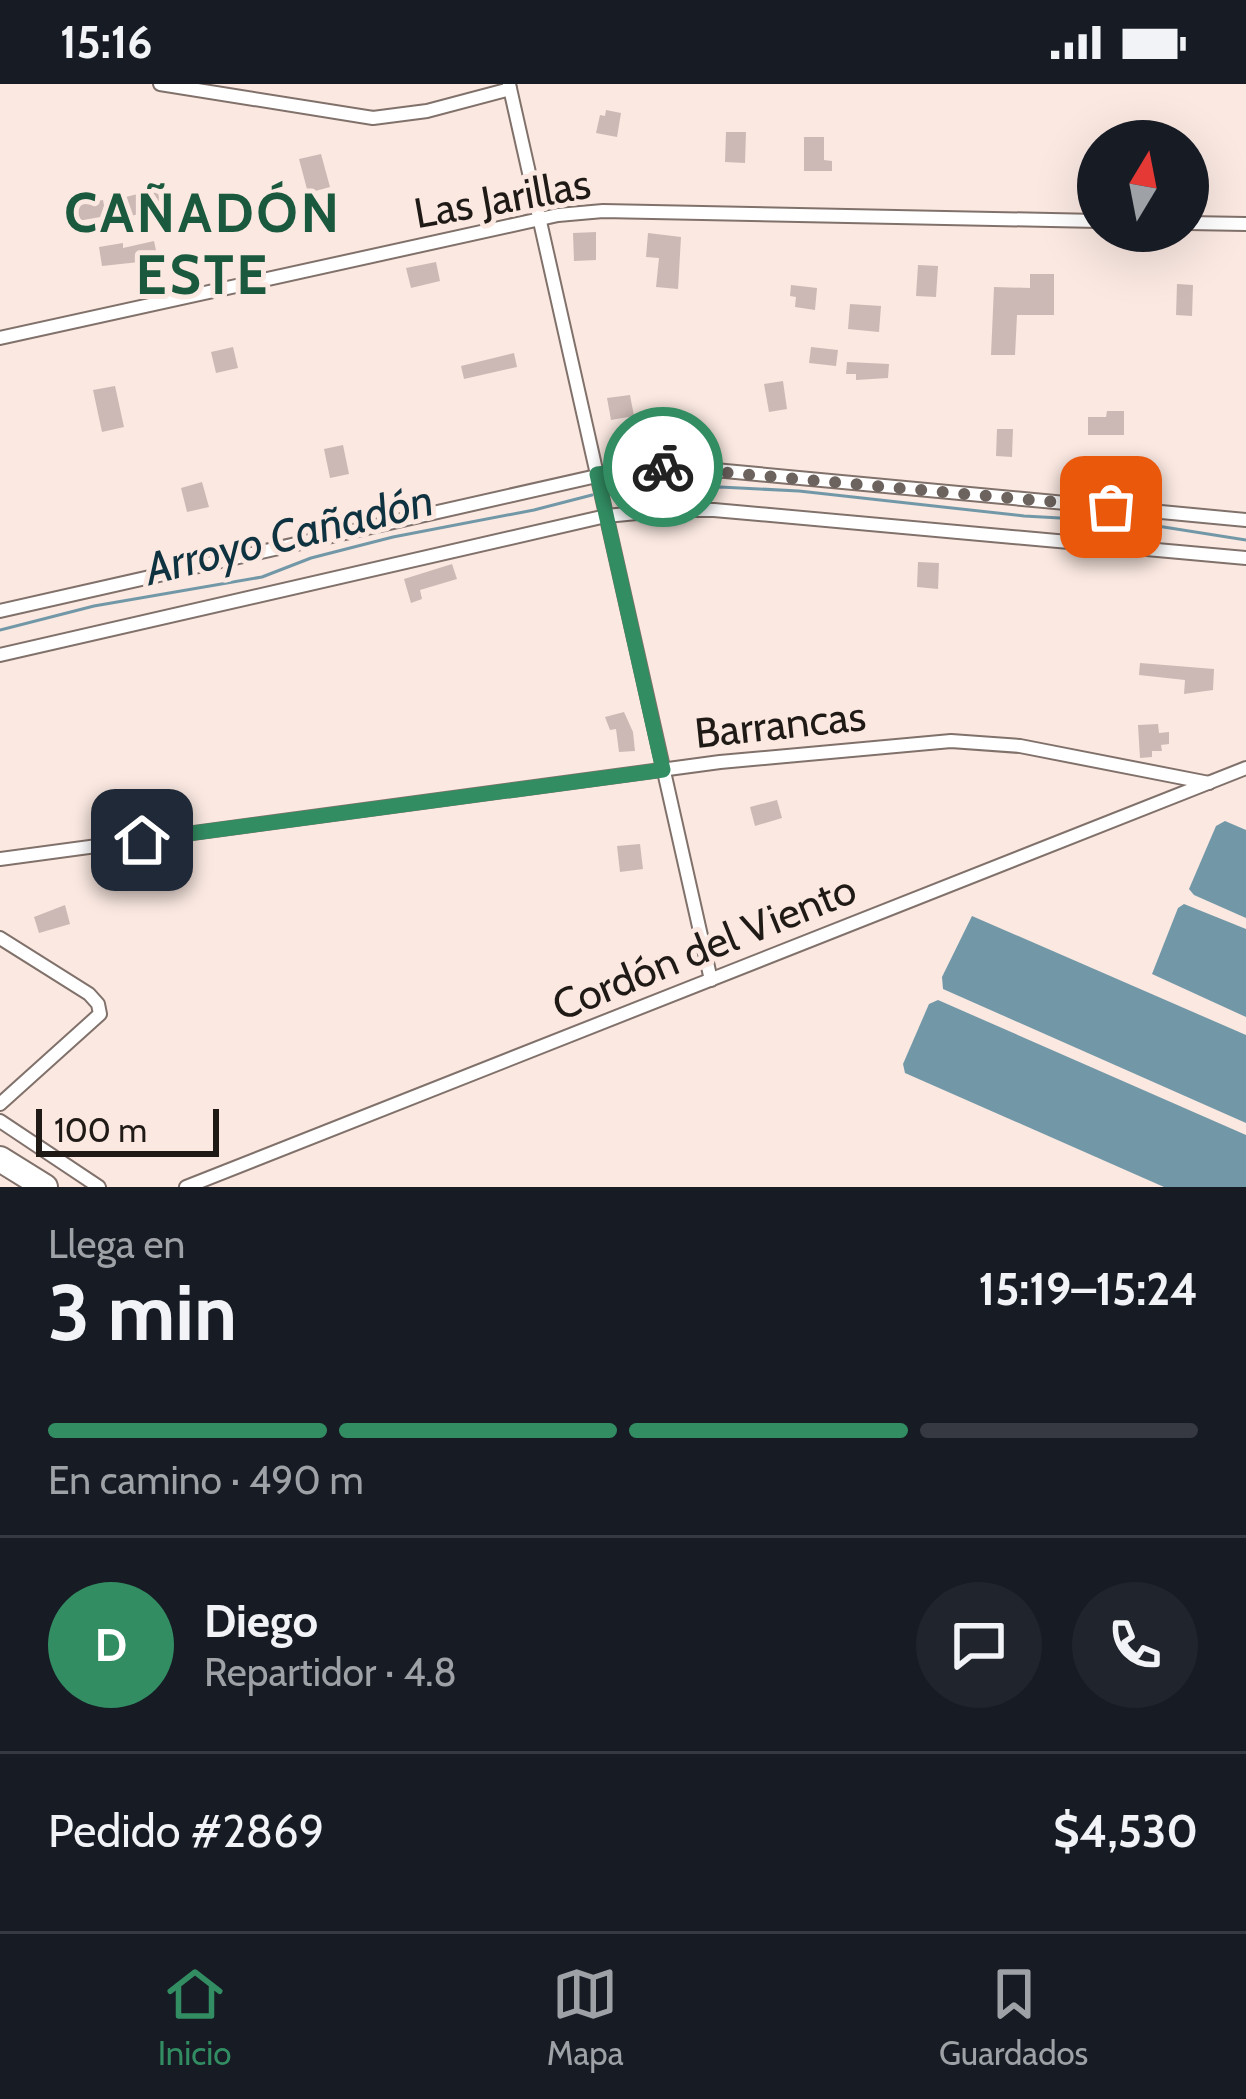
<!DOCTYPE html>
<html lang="es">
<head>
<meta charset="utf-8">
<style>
  body { margin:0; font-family:Cabin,sans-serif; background:#20242c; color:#f1f3f6; height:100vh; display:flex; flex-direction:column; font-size:45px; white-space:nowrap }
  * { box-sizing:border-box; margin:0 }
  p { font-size:39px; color:#9ea1a6 }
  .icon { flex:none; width:66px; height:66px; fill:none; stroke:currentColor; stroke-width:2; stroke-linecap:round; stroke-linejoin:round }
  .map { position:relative; height:1103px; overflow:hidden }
  .panel { display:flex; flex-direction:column; background:#171b24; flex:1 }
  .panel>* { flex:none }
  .needle { width:78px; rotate:10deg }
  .tools { position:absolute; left:1077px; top:36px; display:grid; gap:24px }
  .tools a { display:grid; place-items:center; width:132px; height:132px; border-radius:50%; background:#171b24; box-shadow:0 12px 48px #0002; font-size:60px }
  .scale { position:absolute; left:36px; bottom:30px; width:183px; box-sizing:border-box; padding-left:12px; border:6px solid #201a17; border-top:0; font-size:33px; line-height:42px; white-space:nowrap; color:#201a17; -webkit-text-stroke:9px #fae8e1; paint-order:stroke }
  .pin { position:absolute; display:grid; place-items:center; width:102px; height:102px; color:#fff; margin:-51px; border-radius:24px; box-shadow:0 6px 18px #0006 }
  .courier { position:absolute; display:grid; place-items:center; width:120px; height:120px; margin:-60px; border:9px solid #328d63; border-radius:50%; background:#fff; color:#222; box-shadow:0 3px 15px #0007 }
  .headline em { font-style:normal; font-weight:700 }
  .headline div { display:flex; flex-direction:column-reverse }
  .headline { display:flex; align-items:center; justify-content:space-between; height:204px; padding:0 48px }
  h1 { font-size:78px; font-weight:700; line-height:90px }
  .bar { display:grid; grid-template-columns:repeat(4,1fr); gap:18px 12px; align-content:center; height:144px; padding:0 48px }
  .bar i { height:15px; border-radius:9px; background:#363941 }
  .bar .active { background:#328d63 }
  .bar p { grid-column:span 4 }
  .line { display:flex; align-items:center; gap:30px; padding:0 48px; border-top:3px solid #363941 }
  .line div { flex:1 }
  .round { display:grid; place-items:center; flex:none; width:126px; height:126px; border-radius:63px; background:#20242c }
  .status { display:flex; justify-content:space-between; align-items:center; height:84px; padding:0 60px; background:#171b24; direction:ltr }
  .status svg { height:33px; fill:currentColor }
  .tabs { display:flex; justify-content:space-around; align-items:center; height:168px; border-top:3px solid #363941; background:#171b24; font-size:33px; color:#9ea1a6 }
  .tabs a { display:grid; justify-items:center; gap:6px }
  .tabs .active { color:#328d63 }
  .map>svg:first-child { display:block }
  .water { fill:#7298a8 }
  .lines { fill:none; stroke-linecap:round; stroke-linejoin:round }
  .stream { stroke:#7298a8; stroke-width:3 }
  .building { fill:#ccb9b5 }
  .street-casing { stroke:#81716b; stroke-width:16 }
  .highway-casing { stroke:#81716b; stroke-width:28 }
  .street { stroke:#fff; stroke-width:12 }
  .highway { stroke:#fff; stroke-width:24 }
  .done { stroke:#6c625e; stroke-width:12; stroke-dasharray:0 21.6 }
  .route { stroke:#328d63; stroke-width:15 }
  .labels { text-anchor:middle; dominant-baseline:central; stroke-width:10; stroke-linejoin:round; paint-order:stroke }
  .street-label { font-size:42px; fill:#201a17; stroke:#fae8e1 }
  .water-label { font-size:45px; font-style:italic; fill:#0e323f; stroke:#fae8e1 }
  .district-label { font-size:54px; font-weight:bold; letter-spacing:3px; fill:#1a593d; stroke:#fae8e1 }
</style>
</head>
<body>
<div class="status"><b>15:16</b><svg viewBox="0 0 49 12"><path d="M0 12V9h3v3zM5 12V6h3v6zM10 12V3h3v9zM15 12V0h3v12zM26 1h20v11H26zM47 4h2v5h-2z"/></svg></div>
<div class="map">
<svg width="1246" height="1103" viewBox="0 0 1246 1103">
  <rect width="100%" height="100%" fill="#fae8e1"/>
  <g class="water">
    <path d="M1225 737 1246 746V834L1194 811 1189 805 1216 742Z"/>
    <path d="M1184 820 1246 845V933L1152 890 1178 824Z"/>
    <path d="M972 832 1246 951V1039L943 905 942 893Z"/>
    <path d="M938 916 1246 1051V1103H1164L905 989 903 980 929 920Z"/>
  </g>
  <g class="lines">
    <g class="stream">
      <path d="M605 410H657L720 403 799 407 1024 432 1132 438 1246 456"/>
      <path d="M0 546 94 522 262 493 311 474 393 453 534 426 592 411"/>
    </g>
  </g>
  <g class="building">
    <path d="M606 26 621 29 617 53 596 49 600 31 605 32Z"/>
    <path d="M726 48H746L745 79 725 78Z"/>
    <path d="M804 53H824V76L832 77V87H804Z"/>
    <path d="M321 70 330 103 308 109 299 75Z"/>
    <path d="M157 105 162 124 127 133 122 114Z"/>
    <path d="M103 116 106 132 72 138 69 122Z"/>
    <path d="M596 148V176L574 177 573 149Z"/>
    <path d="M648 149 681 153 678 205 656 203 659 174 646 173Z"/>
    <path d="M154 157 158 176 102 182 99 163 123 159V164Z"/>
    <path d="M436 178 440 197 411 204 406 184Z"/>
    <path d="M918 181 938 182 936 213 916 212Z"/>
    <path d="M1030 190H1054V231H1017L1015 271H991L994 203 1030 204Z"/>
    <path d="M1177 200 1193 201 1192 232 1176 231Z"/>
    <path d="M791 201 817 204 815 226 795 223 796 213 790 212Z"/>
    <path d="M850 220 881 222 879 248 848 245Z"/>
    <path d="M233 263 238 284 216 289 211 268Z"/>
    <path d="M811 263 838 266 836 282 809 279Z"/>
    <path d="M514 269 517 283 464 295 461 282Z"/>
    <path d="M847 278 889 280 888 294 856 296V290H846Z"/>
    <path d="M783 297 787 325 769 328 764 300Z"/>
    <path d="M115 302 124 343 102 348 93 306Z"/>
    <path d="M630 311 634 332 611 336 607 314Z"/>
    <path d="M1107 327H1124V351H1088V333H1106Z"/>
    <path d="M997 345H1013L1012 373 996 372Z"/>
    <path d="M343 361 349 390 330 394 324 365Z"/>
    <path d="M202 398 209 423 187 428 181 404Z"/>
    <path d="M918 478 939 479 938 505 917 503Z"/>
    <path d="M452 480 457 495 420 506 422 515 411 519 404 495Z"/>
    <path d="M1140 579 1214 585 1213 606 1184 610 1185 596 1139 591Z"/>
    <path d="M624 628 633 648 635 667 619 668 616 645 610 646 605 633Z"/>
    <path d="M1158 640 1159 649 1169 648V660L1161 661 1162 667H1152V673L1140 674 1138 641Z"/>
    <path d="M777 716 782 734 755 742 750 723Z"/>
    <path d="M640 760 643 785 620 788 617 762Z"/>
    <path d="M65 821 70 840 39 849 34 833Z"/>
  </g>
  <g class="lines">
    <g class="street-casing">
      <g id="street">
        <path d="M160 0 373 34 427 27 510 5"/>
        <path d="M509 0 711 896"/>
        <path d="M1188 139 1246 140"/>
        <path d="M0 254 558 131 603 127 1098 137"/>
        <path d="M0 527 632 384 704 385 1246 436"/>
        <path d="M0 571 606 432 668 426H714L1246 474"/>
        <path d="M0 775 720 678 951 657 1020 662 1209 699"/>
        <path d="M0 854 89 910 98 920 100 930 0 1020"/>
        <path d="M0 1037 99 1103"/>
        <path d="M186 1103 1246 684"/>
      </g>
    </g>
    <g class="highway-casing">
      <path id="highway" d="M0 1075 45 1103"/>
    </g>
    <use href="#street" class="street"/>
    <use href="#highway" class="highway"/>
  </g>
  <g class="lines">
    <path class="done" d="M663 383 1111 423"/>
    <path class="route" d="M142 756 663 686 597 390 663 383"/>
  </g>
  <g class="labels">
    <g class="street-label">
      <text transform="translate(502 114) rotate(-10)">Las Jarillas</text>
      <text transform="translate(780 640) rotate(-6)">Barrancas</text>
      <text transform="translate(704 863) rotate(-22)">Cordón del Viento</text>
    </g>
    <g class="water-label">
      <text transform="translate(289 450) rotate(-14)">Arroyo Cañadón</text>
    </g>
    <g class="district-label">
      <text x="203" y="129">CAÑADÓN<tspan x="203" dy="62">ESTE</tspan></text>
    </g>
  </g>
</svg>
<div class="tools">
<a><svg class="needle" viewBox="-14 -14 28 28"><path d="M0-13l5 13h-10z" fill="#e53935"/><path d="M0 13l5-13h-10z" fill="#9ea1a6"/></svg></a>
</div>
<div class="scale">100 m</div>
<div class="pin" style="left:1111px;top:423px;background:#ea580c"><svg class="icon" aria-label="bag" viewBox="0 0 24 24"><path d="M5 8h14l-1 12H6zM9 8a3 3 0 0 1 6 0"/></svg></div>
<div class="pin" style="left:142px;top:756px;background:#1f2937"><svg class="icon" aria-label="home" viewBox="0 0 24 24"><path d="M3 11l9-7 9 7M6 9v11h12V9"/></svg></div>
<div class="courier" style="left:663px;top:383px"><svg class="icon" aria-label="bike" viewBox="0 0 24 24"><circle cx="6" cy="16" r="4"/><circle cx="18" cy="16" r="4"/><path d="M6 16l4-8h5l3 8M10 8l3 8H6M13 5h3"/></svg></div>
</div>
<section class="panel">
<div class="headline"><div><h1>3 min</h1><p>Llega en</p></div><em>15:19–15:24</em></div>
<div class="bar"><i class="active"></i><i class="active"></i><i class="active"></i><i></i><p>En camino · 490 m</p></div>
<div class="line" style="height:216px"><b class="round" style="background:#328d63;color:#fff">D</b><div><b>Diego</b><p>Repartidor · 4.8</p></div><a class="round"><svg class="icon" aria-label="chat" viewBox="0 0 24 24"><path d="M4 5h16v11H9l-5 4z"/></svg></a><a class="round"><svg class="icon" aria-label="phone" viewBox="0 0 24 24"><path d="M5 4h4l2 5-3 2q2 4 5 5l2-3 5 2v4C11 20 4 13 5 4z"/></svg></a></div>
<div class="line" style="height:156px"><div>Pedido #2869</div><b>$4,530</b></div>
</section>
<nav class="tabs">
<a class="active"><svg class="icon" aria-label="home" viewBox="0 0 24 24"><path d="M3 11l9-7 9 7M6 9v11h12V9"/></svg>Inicio</a>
<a><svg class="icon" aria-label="map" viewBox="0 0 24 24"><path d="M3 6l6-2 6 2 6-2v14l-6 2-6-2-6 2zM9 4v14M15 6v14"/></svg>Mapa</a>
<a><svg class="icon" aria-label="saved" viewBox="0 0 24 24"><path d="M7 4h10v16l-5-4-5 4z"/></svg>Guardados</a>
</nav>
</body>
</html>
